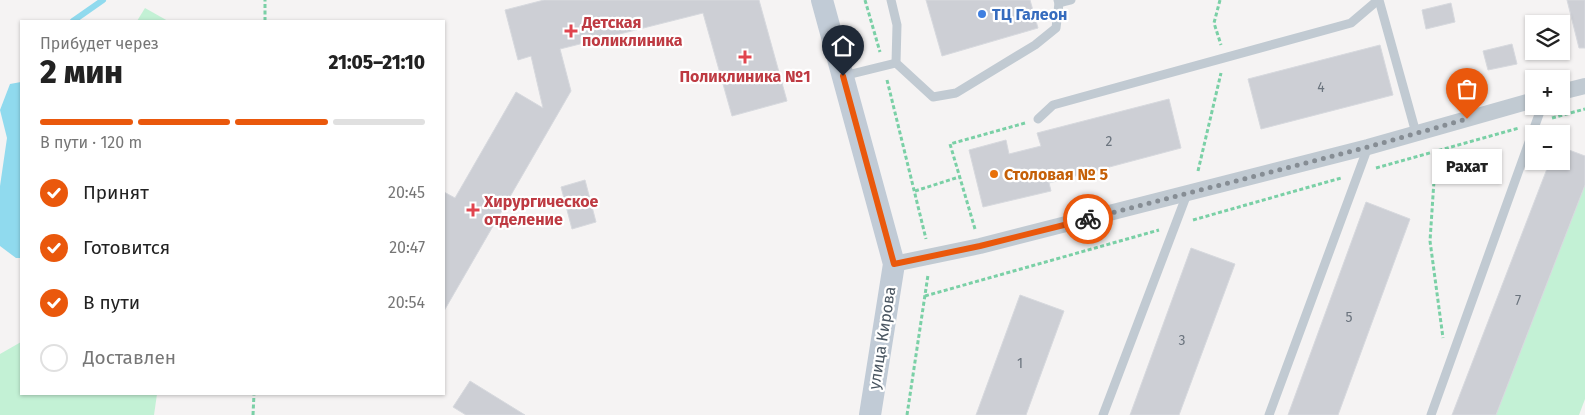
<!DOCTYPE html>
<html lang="ru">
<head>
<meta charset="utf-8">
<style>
  body { margin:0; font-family:"Fira Sans",sans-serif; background:#f2f2f2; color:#222; height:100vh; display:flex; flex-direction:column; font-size:19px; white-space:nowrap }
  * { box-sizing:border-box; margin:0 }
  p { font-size:16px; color:#767676 }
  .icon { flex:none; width:28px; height:28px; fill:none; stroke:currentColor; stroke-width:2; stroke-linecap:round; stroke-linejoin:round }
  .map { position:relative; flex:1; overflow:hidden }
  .panel { position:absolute; left:20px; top:20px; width:425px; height:375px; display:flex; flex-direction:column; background:#fff; border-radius:0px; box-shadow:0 1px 4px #0004 }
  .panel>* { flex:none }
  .tools { position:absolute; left:1525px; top:15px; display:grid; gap:10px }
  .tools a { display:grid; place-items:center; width:45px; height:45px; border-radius:0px; background:#fff; box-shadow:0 1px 4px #0004; font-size:25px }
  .pin { position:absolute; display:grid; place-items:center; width:42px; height:42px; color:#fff; margin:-51px -21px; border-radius:50% 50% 50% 0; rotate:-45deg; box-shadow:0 0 5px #0007 }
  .pin .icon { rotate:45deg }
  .courier { position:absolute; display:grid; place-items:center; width:50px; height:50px; margin:-25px; border:4px solid #ea580c; border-radius:50%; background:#fff; color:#222; box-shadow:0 1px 6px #0007 }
  .bubble { position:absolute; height:35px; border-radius:0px; background:#fff; box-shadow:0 1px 4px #0004; font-size:16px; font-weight:800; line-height:35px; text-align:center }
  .summary em { font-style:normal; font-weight:800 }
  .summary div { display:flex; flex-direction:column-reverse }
  .summary { display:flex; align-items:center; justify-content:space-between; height:85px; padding:0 20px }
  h1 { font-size:32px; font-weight:800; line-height:38px }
  .bar { display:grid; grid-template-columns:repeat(4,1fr); gap:8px 5px; align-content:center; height:60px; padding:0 20px }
  .bar i { height:6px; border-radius:4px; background:#e0e0e0 }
  .bar .current { background:#ea580c }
  .bar p { grid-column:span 4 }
  ol { padding:0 20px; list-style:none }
  li { display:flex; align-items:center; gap:15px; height:55px }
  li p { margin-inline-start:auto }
  li .icon { padding:5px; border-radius:50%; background:#ea580c; color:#fff; stroke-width:4 }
  li:last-child { color:#767676 }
  li i { width:28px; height:28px; border:2px solid #e0e0e0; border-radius:50% }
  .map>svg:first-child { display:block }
  .green { fill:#c3f1d5 }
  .water { fill:#90daee }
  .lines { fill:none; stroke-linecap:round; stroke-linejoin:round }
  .stream { stroke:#90daee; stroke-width:6 }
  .building { fill:#cdcfd5; stroke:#d7d9de }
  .path { stroke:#7ad0a6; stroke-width:3; stroke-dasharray:4 2.5; stroke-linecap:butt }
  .lane { stroke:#c1cad2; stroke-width:9 }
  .street { stroke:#c1cad2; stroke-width:16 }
  .secondary { stroke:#c1cbd6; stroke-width:22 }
  .done { stroke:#868d94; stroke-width:5; stroke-dasharray:0 9 }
  .route { stroke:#ea580c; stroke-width:6 }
  .shop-dot { fill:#3f7fe0; stroke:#fff; stroke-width:2 }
  .health-dot { fill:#e0444e; stroke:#fff; stroke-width:2 }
  .food-dot { fill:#e8710a; stroke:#fff; stroke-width:2 }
  .labels { text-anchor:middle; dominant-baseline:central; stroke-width:4.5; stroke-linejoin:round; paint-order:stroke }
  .number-label { font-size:14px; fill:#6b747e }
  .shop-label { font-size:16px; font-weight:bold; fill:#366cbe; stroke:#fff; text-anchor:start }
  .health-label { font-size:16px; font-weight:bold; fill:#be3a42; stroke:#fff; text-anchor:start }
  .food-label { font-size:16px; font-weight:bold; fill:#c56008; stroke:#fff; text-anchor:start }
  .street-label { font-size:16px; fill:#4a5661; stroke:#fff }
</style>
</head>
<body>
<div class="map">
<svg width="1585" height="415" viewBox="0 0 1585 415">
  <rect width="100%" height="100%" fill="#f5f3f3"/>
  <g class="green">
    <path d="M145 8 168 21H137Z"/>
    <path d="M1585 185V399L1579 415H1496Z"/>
    <path d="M21 342V394H157L154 415H0V354Z"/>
  </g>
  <path class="water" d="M21 82V258H16L0 246V186L7 138 0 110 10 84Z"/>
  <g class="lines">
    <path class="stream" d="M73 21 103 0"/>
  </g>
  <g class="building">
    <path d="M544 0H759L787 101 732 116 703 13 560 49 571 91 444 311V192L455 198 516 92 543 108 531 56 518 60 505 10Z"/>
    <path d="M926 0H1030L1038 28 942 56Z"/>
    <path d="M1567 0H1585V48H1579Z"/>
    <path d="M1451 3 1455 22 1426 29 1422 10Z"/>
    <path d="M1512 44 1517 64 1488 70 1483 51Z"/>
    <path d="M1380 45 1393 95 1261 129 1248 79Z"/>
    <path d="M1169 99 1181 148 1049 183 1051 191 983 207 969 150 1006 140 1009 154 1041 146 1037 133Z"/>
    <path d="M1561 147 1585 156V185L1496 415H1452L1550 161H1561Z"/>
    <path d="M585 180 596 222 572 229 561 187Z"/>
    <path d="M1366 202 1410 219 1338 415H1288Z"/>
    <path d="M1191 248 1235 264 1179 415H1130Z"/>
    <path d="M1020 295 1064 311 1026 415H976Z"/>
    <path d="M470 381 525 415H466L453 407Z"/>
  </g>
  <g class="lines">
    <g class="path">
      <path d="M865 0 880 52"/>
      <path d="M1220 0 1214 23 1221 45"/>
      <path d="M265 21V0"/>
      <path d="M887 80 926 239"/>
      <path d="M1552 118 1585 109"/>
      <path d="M1436 150 1430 241 1443 338"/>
      <path d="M1376 168 1519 128"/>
      <path d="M1198 171 1221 73"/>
      <path d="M915 191 959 177"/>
      <path d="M1193 220 1341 178"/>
      <path d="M975 229 950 144 1025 123"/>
      <path d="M925 296 1159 230"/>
      <path d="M253 415 254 394"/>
      <path d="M907 415 928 275"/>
    </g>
    <g class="lane">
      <path d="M891 0 897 25 896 63 933 97 956 93 1035 45 1056 28 1059 3"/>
      <path d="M1058 0 1059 3 1071 0"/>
      <path d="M1379 0 1416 133"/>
      <path d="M843 76 896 63"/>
      <path d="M1038 119 1053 105 1351 23 1378 0"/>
      <path d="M1103 415 1187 194"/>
      <path d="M1269 415 1368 147"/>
      <path d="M1431 415 1542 106"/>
    </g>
    <g class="street">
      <path d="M1561 92 1585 86"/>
      <path d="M894 264 980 246 1368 147 1534 100"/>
    </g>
    <path class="secondary" d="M822 0 894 264 870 415"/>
  </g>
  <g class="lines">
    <path class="done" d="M1088 219 1368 147 1467 119"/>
    <path class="route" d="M843 76 894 264 980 246 1088 219"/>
  </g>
  <circle class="shop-dot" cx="982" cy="14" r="5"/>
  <g class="health-dot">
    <path d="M568.5 23.5h5v5h5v5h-5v5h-5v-5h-5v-5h5z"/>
    <path d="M742.5 49.5h5v5h5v5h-5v5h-5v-5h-5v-5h5z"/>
    <path d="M470.5 202.5h5v5h5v5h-5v5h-5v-5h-5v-5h5z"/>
  </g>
  <circle class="food-dot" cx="994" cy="174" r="5"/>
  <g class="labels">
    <g class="number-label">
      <text x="1321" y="87">4</text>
      <text x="1109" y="141">2</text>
      <text x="1518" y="300">7</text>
      <text x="1349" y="317">5</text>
      <text x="1182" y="340">3</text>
      <text x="1020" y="363">1</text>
    </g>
    <g class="shop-label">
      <text x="992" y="14">ТЦ Галеон</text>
    </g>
    <g class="health-label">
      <text x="582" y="22">Детская<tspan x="582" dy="18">поликлиника</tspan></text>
      <text x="745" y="76" text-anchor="middle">Поликлиника №1</text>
      <text x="484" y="201">Хирургическое<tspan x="484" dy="18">отделение</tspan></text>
    </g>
    <g class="food-label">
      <text x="1004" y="174">Столовая № 5</text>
    </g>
    <g class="street-label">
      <text transform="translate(882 338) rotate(-81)">улица Кирова</text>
    </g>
  </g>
</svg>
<div class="tools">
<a><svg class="icon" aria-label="layers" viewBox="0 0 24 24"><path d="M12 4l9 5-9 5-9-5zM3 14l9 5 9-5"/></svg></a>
<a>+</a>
<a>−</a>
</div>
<div class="pin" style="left:1467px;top:119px;background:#ea580c"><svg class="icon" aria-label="bag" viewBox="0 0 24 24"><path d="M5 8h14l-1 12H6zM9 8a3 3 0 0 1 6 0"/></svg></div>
<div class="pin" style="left:843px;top:76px;background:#1f2937"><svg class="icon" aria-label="home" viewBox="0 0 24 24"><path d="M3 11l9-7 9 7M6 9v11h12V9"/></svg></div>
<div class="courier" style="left:1088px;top:219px"><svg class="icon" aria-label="bike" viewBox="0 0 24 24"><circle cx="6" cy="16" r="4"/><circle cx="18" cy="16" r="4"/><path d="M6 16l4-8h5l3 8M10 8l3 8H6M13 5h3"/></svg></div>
<div class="bubble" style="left:1432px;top:149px;width:70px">Рахат</div>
<section class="panel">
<div class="summary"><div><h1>2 мин</h1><p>Прибудет через</p></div><em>21:05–21:10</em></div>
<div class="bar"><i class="current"></i><i class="current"></i><i class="current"></i><i></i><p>В пути · 120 m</p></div>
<ol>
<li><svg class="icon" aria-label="check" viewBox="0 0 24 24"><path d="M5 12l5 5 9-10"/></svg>Принят<p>20:45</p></li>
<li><svg class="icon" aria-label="check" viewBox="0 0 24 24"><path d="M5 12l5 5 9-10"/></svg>Готовится<p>20:47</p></li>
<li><svg class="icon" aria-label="check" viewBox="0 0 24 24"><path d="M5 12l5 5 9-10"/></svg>В пути<p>20:54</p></li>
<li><i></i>Доставлен</li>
</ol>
</section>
</div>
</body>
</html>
